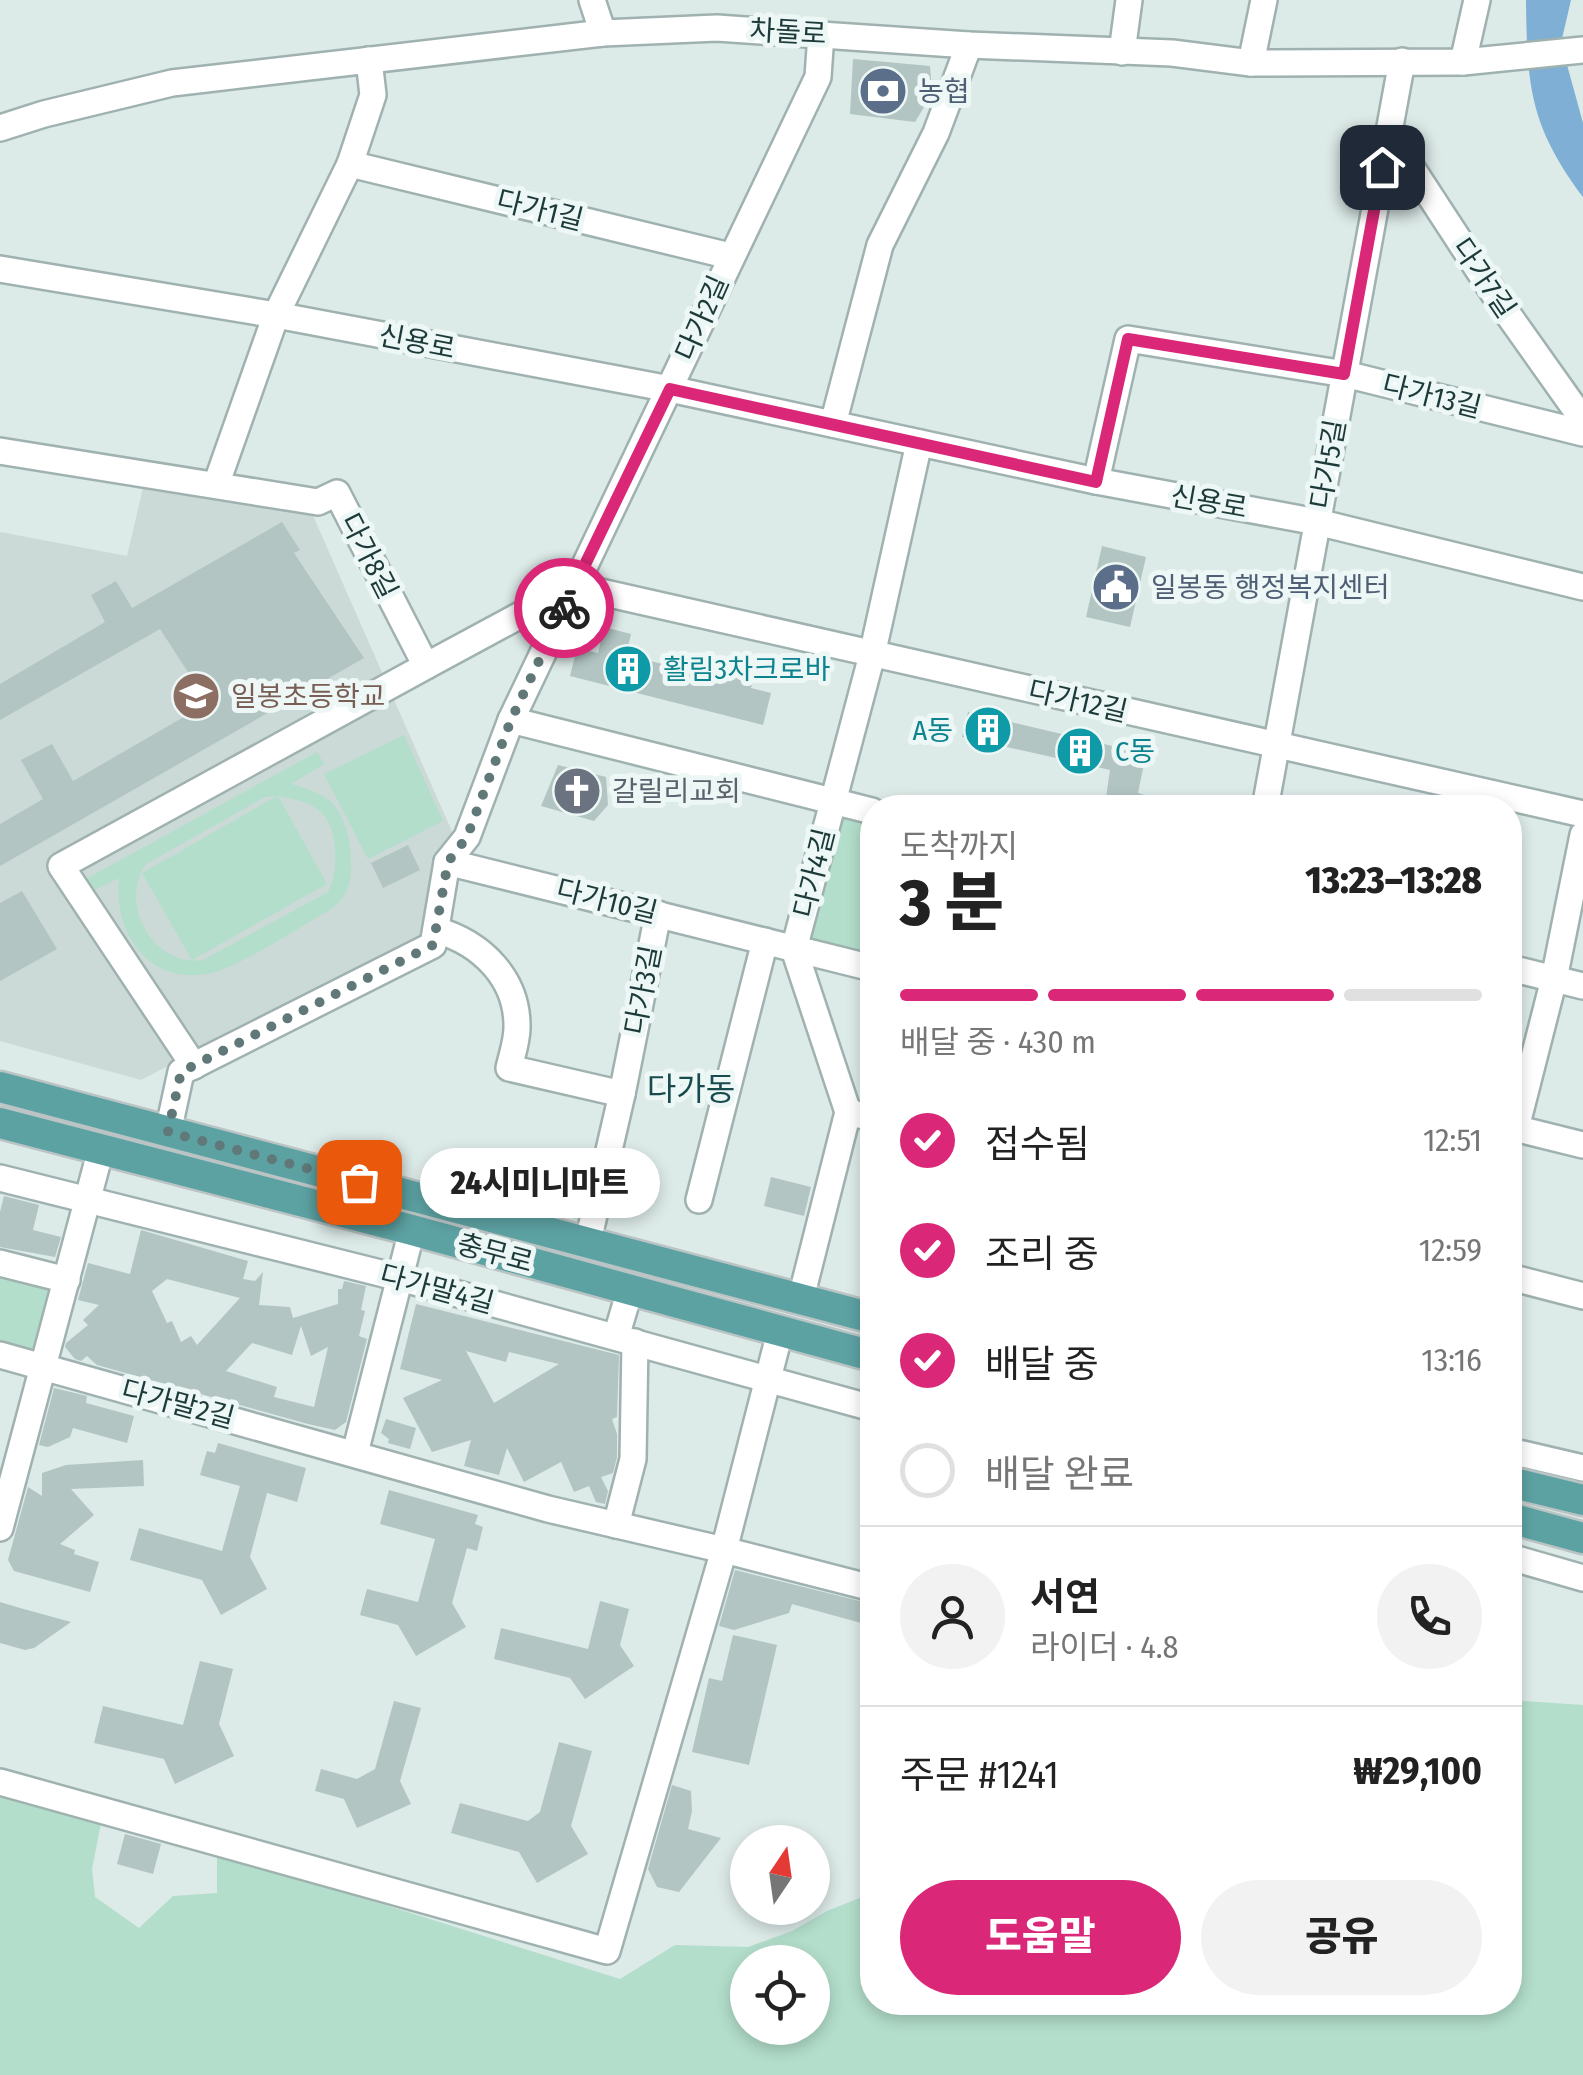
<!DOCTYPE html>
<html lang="ko">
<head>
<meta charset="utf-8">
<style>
  body { margin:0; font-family:"Fira Sans Condensed","Noto Sans KR",sans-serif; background:#f2f2f2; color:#222; height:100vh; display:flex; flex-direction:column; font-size:38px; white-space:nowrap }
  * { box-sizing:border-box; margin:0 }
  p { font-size:32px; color:#767676 }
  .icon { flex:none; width:55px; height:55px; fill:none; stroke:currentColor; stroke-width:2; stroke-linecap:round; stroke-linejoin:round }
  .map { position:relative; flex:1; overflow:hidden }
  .panel { position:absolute; left:860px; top:795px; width:662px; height:1220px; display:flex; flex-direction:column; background:#fff; border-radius:40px; box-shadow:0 5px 15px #0003 }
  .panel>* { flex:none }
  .needle { width:65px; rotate:13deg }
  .fabs { position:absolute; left:730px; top:1825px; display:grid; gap:20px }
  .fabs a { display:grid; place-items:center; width:100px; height:100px; border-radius:50%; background:#fff; box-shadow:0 5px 15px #0003; font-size:50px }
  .pin { position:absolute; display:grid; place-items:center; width:85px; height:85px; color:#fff; margin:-42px; border-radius:20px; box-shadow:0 5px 15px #0006 }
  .courier { position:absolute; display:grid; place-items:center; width:100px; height:100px; margin:-50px; border:8px solid #db2777; border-radius:50%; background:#fff; color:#222; box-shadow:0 2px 12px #0007 }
  .bubble { position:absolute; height:70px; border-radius:35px; background:#fff; box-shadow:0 5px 15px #0003; font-size:32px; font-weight:800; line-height:70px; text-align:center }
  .summary em { font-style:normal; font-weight:800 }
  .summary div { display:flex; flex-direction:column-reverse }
  .summary { display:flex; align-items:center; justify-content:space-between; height:170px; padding:0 40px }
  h1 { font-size:65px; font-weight:800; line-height:75px }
  .bar { display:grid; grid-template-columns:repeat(4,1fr); gap:15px 10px; align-content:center; height:120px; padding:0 40px }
  .bar i { height:12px; border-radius:8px; background:#e0e0e0 }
  .bar .active { background:#db2777 }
  .bar p { grid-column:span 4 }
  .line { display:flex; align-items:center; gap:25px; padding:0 40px; border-top:2px solid #e0e0e0 }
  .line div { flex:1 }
  .round { display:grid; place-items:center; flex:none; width:105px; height:105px; border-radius:52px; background:#f2f2f2 }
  ol { padding:0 40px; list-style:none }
  li { display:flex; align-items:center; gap:30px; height:110px }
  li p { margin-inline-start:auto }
  li .icon { padding:10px; border-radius:50%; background:#db2777; color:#fff; stroke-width:4 }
  li:last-child { color:#767676 }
  li i { width:55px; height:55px; border:5px solid #e0e0e0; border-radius:50% }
  .primary-button { display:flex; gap:20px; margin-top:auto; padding:20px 40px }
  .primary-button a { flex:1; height:115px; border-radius:60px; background:#db2777; color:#fff; font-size:40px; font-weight:800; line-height:115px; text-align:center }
  .primary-button a+a { background:#f2f2f2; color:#222 }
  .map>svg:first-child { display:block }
  .built { fill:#cbdad7 }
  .green { fill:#b3decb; fill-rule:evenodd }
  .water { fill:#7fafd5 }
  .building { fill:#b2c5c2; fill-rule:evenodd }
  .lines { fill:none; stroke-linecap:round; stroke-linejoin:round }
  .minor-casing { stroke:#9fb2b0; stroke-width:30 }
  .major-casing { stroke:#bbc4c4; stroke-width:35 }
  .minor { stroke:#fff; stroke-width:25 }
  .major { stroke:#5da2a3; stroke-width:30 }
  .done { stroke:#607877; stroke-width:10; stroke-dasharray:0 18 }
  .route { stroke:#db2777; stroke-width:12 }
  .labels { text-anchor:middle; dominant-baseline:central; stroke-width:10; stroke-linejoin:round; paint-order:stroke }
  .street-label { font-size:28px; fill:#1d3a3a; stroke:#edf7f5 }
  .service-label { font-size:28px; fill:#4e5e75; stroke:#edf7f5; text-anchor:start }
  .culture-label { font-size:28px; fill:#0d838f; stroke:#edf7f5; text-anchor:start }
  .education-label { font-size:28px; fill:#785e54; stroke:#edf7f5; text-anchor:start }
  .worship-label { font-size:28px; fill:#5b616d; stroke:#edf7f5; text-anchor:start }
  .quarter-label { font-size:32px; fill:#184b4d; stroke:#edf7f5 }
</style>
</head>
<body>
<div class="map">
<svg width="1583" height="2075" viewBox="0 0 1583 2075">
  <rect width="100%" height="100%" fill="#dceae8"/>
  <path class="built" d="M143 488 311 511 454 836 423 934 141 1080 0 1041V532L127 556Z"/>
  <g class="green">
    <path d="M404 735 443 821 368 859 324 774Z"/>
    <path d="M317 752 324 764 291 784C304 787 318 792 329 800 349 816 355 861 349 884 346 896 339 903 330 910 299 927 246 963 215 972 151 989 113 935 119 878L91 892 84 880ZM277 796 142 873 192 960 327 884 278 796C293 799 312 802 323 814 339 833 338 871 328 892L203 960C153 967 118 904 146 864L265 797Z"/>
    <path d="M846 810 872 817V962L811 948 802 934 833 818Z"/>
    <path d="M0 1266 51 1285 34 1347 27 1352 0 1344Z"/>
    <path d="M1510 1700 1583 1705V2075H0V1795L101 1823 92 1869 95 1897 139 1928 173 1896 217 1893V1852L620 1979 675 1945 748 1947 792 1931 827 1911 872 1893V2002H1510ZM748 1962H812V2028H748Z"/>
  </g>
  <path class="water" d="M1526 0H1571L1561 43 1583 123V197C1530 126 1527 86 1526 0Z"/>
  <g class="building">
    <path d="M853 59 930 66 932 94 915 122 850 114Z"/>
    <path d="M282 522 300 550 294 553 364 658 0 866V824L43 799 21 760 52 744 73 781 208 703 160 629 0 720V684L105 622 91 595 116 581 132 608Z"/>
    <path d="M1102 546 1146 557 1130 627 1086 617Z"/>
    <path d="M604 627 631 634 626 655 727 680 733 656 758 662 751 688 771 693 763 725 570 676 577 648 598 653Z"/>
    <path d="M968 712 1146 754 1138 793 1172 803 1171 808H1120L1105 804 1110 770 962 737Z"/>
    <path d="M558 765 606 777 608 805 594 821 541 806Z"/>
    <path d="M408 845 420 870 383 888 371 863Z"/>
    <path d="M22 891 57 949 0 981V903Z"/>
    <path d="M771 1177 811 1187 804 1216 764 1206Z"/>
    <path d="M4 1196 39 1205 33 1230 61 1237 55 1257 0 1247V1212Z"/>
    <path d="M141 1230 248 1261 243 1279 255 1281 263 1272 259 1305 290 1307 293 1318 338 1304V1289H342L344 1281 366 1286 361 1310 365 1311 359 1336 367 1339 346 1422 335 1430 308 1424 97 1365 87 1356 81 1361 75 1359 65 1347 66 1343 88 1325 83 1320 99 1305 78 1300 88 1263 130 1274ZM167 1279 240 1298 197 1345 191 1336 181 1342 172 1321 167 1323 152 1291ZM301 1326 311 1356 328 1347 314 1407 274 1397 277 1387 226 1371 252 1343 292 1355Z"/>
    <path d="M416 1304 619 1355 617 1417 612 1419 617 1434V1457L613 1473 601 1477 608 1491 605 1504 596 1502 589 1486 574 1492 561 1462 524 1482 507 1448 499 1475 464 1466 471 1440 432 1452 403 1398 442 1380 400 1369ZM466 1351 506 1362 509 1352 559 1364 494 1403Z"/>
    <path d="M54 1388 87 1396 86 1403 134 1416 127 1443 73 1428 70 1437 48 1447 39 1445Z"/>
    <path d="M386 1419 416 1428 410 1449 388 1443 389 1439 381 1433Z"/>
    <path d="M218 1443 306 1468 297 1502 267 1493 250 1557 267 1589 221 1615 202 1580 130 1560 139 1528 222 1551 240 1486 200 1475 207 1451 215 1453Z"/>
    <path d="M143 1460 144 1486 71 1489 94 1515 60 1544 75 1550 74 1554 99 1562 90 1592 14 1571 8 1560 28 1487 42 1496V1473L66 1465Z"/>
    <path d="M389 1490 478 1515 475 1524 483 1527 477 1551 467 1548 452 1603 466 1627 416 1656 398 1625 360 1615 367 1589 418 1602 435 1539 380 1524Z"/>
    <path d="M735 1570 872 1604V1626L792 1604 789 1613 734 1630 719 1626Z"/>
    <path d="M600 1601 629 1609 620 1645 634 1666 585 1699 570 1678 494 1659 501 1628 588 1649Z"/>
    <path d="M0 1602 20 1608 71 1622 34 1648 25 1650 0 1643Z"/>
    <path d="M733 1635 777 1645 749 1765 692 1752 709 1678 722 1681Z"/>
    <path d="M200 1661 233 1669 219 1724 234 1756 175 1784 164 1759 94 1743 103 1706 183 1725Z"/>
    <path d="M394 1701 421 1708 400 1781 411 1804 357 1828 344 1799 315 1791 321 1769 357 1779 375 1769Z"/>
    <path d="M559 1742 592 1751 571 1826 588 1854 537 1883 519 1852 451 1833 460 1803 528 1821 540 1812Z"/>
    <path d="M672 1785 691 1791 692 1811 688 1829 721 1838 679 1892 657 1887 648 1869Z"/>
    <path d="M125 1834 161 1844 153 1874 117 1864Z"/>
  </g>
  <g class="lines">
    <g class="minor-casing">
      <g id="minor">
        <path d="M592 0 603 33"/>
        <path d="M1122 52 1129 0"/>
        <path d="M1463 62 1477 0"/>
        <path d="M1251 63 1264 0"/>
        <path d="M0 128 44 114 172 83 603 33 717 28 969 45 1172 53 1251 63 1463 62 1583 50"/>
        <path d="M1389 133 1500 303 1583 420"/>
        <path d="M350 164 730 256"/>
        <path d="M0 269 276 315 670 389 1096 481 1317 522 1583 587"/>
        <path d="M833 424 880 245 936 133 969 45"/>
        <path d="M0 451 318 502 337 493 426 666 574 586 1583 814"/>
        <path d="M1096 481 1128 339 1345 374 1583 433"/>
        <path d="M216 485 276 315 350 164 373 95 369 60"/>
        <path d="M511 720 872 811"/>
        <path d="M1265 808 1402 61"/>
        <path d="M447 862 872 968"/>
        <path d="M436 930C482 943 518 979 517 1028 517 1041 512 1055 509 1068L622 1094"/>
        <path d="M1510 968 1583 986"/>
        <path d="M194 1066 61 866 426 666"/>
        <path d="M848 1112 872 1118"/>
        <path d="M1510 1127 1583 1145"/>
        <path d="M1516 1128 1554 979 1583 835"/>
        <path d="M168 1132 181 1072 433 945 447 862 467 837 511 720 818 77 821 34"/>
        <path d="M0 1178 400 1278 872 1408"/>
        <path d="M699 1200 765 941"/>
        <path d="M588 1241 622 1094 658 914"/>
        <path d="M0 1263 67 1280"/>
        <path d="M1510 1277 1583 1296"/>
        <path d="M801 1298 848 1112 794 949 872 655 919 443"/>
        <path d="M616 1337 630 1290"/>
        <path d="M0 1355 548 1509 724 1550 872 1588"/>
        <path d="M1510 1451 1583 1468"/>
        <path d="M355 1453 412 1230"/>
        <path d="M616 1525 633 1459 635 1342"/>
        <path d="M0 1528 101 1149"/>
        <path d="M1510 1557 1583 1578"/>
        <path d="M0 1782 607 1951 724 1550 780 1332"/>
      </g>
    </g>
    <g class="major-casing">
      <g id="major">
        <path d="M0 1087 872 1318"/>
        <path d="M0 1123 412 1230 872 1356"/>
        <path d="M1510 1482 1583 1500"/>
        <path d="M1510 1518 1583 1538"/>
      </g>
    </g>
    <use href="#minor" class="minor"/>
    <use href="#major" class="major"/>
  </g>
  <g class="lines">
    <path class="done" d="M359 1182 168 1132 181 1072 433 945 448 862 467 837 511 720 564 608"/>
    <path class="route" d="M564 608 670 389 1096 482 1128 339 1344 374 1382 167"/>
  </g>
  <defs>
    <g id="bank-disc" transform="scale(2.5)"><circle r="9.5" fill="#5c6f8a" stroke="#edf7f5"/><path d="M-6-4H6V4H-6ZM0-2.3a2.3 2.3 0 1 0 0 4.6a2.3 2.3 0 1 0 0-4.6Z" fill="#fff"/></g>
    <g id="civic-disc" transform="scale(2.5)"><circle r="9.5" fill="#5c6f8a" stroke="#edf7f5"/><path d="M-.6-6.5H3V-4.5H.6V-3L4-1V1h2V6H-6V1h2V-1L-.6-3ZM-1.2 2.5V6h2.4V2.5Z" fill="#fff"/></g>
    <g id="building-disc" transform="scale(2.5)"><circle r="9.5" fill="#0f9aa8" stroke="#edf7f5"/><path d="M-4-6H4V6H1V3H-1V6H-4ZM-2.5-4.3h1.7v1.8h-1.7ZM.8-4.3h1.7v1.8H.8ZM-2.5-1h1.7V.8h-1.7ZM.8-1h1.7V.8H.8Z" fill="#fff"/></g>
    <g id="school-disc" transform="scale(2.5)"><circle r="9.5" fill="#8d6e63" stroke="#edf7f5"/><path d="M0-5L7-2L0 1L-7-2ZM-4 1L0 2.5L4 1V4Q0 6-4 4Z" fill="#fff"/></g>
    <g id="church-disc" transform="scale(2.5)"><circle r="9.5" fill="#6b7280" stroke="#edf7f5"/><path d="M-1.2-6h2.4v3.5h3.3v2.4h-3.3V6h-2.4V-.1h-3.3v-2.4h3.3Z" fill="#fff"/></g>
  </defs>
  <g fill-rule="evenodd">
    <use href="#bank-disc" x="883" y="91"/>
    <use href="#civic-disc" x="1116" y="587"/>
    <use href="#building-disc" x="628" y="669"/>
    <use href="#school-disc" x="196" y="696"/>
    <use href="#building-disc" x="988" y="730"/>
    <use href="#building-disc" x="1080" y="751"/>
    <use href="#church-disc" x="577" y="791"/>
  </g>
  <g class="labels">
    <g class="street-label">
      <text transform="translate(788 32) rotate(3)">차돌로</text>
      <text transform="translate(540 210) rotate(14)">다가1길</text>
      <text transform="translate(1484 278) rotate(56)">다가7길</text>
      <text transform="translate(702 318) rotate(-66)">다가2길</text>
      <text transform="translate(417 342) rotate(11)">신용로</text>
      <text transform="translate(1432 396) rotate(14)">다가13길</text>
      <text transform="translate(1328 464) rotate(-80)">다가5길</text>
      <text transform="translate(1209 502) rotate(10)">신용로</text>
      <text transform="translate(369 556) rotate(63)">다가8길</text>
      <text transform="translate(1078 701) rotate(13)">다가12길</text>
      <text transform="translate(814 873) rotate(-76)">다가4길</text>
      <text transform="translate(607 901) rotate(14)">다가10길</text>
      <text transform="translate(643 990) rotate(-79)">다가3길</text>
      <text transform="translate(495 1253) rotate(15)">충무로</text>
      <text transform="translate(437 1289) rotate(15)">다가말4길</text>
      <text transform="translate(178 1404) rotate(15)">다가말2길</text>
    </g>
    <g class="service-label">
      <text x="918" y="91">농협</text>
      <text x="1151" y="587">일봉동 행정복지센터</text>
    </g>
    <g class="culture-label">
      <text x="663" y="669">활림3차크로바</text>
      <text x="953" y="730" text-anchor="end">A동</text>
      <text x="1115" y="751">C동</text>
    </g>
    <g class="education-label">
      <text x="231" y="696">일봉초등학교</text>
    </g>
    <g class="worship-label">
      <text x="612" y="791">갈릴리교회</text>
    </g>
    <g class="quarter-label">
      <text x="691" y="1089">다가동</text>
    </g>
  </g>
</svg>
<div class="fabs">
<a><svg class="needle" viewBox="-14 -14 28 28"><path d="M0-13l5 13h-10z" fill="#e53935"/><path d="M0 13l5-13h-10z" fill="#767676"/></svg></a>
<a><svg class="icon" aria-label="locate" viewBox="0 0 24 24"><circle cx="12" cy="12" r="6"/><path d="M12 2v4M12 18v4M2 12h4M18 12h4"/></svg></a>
</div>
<div class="pin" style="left:359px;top:1182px;background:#ea580c"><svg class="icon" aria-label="bag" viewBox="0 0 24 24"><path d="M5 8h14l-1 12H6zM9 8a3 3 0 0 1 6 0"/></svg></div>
<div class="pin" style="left:1382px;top:167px;background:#1f2937"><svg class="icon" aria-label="home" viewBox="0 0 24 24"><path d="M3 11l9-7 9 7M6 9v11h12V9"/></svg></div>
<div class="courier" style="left:564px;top:608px"><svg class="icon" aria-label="bike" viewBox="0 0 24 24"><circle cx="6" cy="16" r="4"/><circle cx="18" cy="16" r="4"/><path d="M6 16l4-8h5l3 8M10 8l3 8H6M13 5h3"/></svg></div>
<div class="bubble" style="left:420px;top:1148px;width:240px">24시미니마트</div>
<section class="panel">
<div class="summary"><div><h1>3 분</h1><p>도착까지</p></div><em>13:23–13:28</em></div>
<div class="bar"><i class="active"></i><i class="active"></i><i class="active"></i><i></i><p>배달 중 · 430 m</p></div>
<ol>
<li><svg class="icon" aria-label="check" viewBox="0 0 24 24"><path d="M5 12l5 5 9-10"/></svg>접수됨<p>12:51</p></li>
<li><svg class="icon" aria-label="check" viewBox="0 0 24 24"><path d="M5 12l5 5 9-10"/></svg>조리 중<p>12:59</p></li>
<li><svg class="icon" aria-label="check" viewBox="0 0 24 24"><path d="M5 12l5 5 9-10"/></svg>배달 중<p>13:16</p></li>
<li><i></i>배달 완료</li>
</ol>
<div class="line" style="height:180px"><a class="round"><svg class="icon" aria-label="person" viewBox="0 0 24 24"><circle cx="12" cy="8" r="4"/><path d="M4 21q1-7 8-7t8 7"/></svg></a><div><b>서연</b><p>라이더 · 4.8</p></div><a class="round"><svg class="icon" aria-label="phone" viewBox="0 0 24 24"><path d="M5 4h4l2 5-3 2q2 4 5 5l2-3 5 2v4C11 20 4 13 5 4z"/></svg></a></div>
<div class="line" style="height:130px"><div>주문 #1241</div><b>₩29,100</b></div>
<div class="primary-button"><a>도움말</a><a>공유</a></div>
</section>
</div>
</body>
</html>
